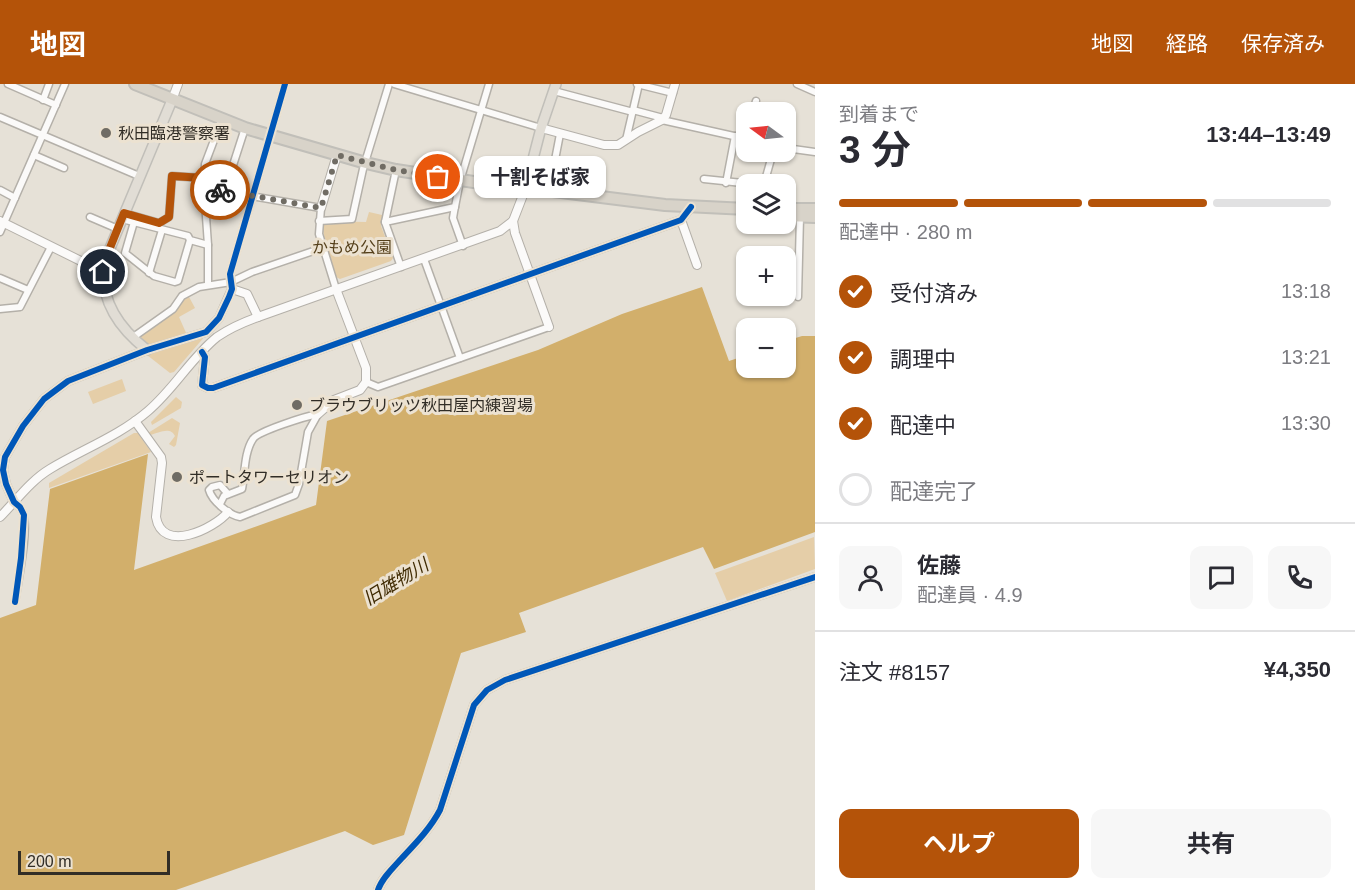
<!DOCTYPE html>
<html lang="ja">
<head>
<meta charset="utf-8">
<style>
  body { margin:0; font-family:Arial,"Noto Sans JP",sans-serif; background:#f7f7f7; color:#2b2b33; height:100vh; display:flex; flex-direction:column; font-size:22px; white-space:nowrap }
  * { box-sizing:border-box; margin:0 }
  p { font-size:20px; color:#7c7c81 }
  .icon { flex:none; width:33px; height:33px; fill:none; stroke:currentColor; stroke-width:2; stroke-linecap:round; stroke-linejoin:round }
  .map { position:relative; flex:1; overflow:hidden }
  .sheet { display:flex; flex-direction:column; background:#fff; width:540px }
  .sheet>* { flex:none }
  .needle { width:39px; rotate:285deg }
  .tools { position:absolute; left:736px; top:18px; display:grid; gap:12px }
  .tools a { display:grid; place-items:center; width:60px; height:60px; border-radius:12px; background:#fff; box-shadow:0 2px 4px #0004; font-size:30px }
  .scale { position:absolute; left:18px; bottom:15px; width:152px; box-sizing:border-box; padding-left:6px; border:3px solid #312d26; border-top:0; font-size:16px; line-height:21px; white-space:nowrap; color:#312d26; -webkit-text-stroke:4px #ece2d1; paint-order:stroke }
  .pin { position:absolute; display:grid; place-items:center; width:51px; height:51px; color:#fff; margin:-26px; border:3px solid #fff; border-radius:50%; box-shadow:0 2px 6px #0007 }
  .courier { position:absolute; display:grid; place-items:center; width:60px; height:60px; margin:-30px; border:4px solid #b45309; border-radius:50%; background:#fff; color:#222; box-shadow:0 2px 8px #0007 }
  .bubble { position:absolute; height:42px; border-radius:12px; background:#fff; box-shadow:0 2px 4px #0004; font-size:20px; font-weight:700; line-height:42px; text-align:center }
  .overview em { font-style:normal; font-weight:700 }
  .overview div { display:flex; flex-direction:column-reverse }
  .overview { display:flex; align-items:center; justify-content:space-between; height:102px; padding:0 24px }
  h1 { font-size:39px; font-weight:700; line-height:45px }
  .bar { display:grid; grid-template-columns:repeat(4,1fr); gap:9px 6px; align-content:center; height:72px; padding:0 24px }
  .bar i { height:8px; border-radius:4px; background:#e1e1e2 }
  .bar .current { background:#b45309 }
  .bar p { grid-column:span 4 }
  .line { display:flex; align-items:center; gap:15px; padding:0 24px; border-top:2px solid #e1e1e2 }
  .line div { flex:1 }
  .round { display:grid; place-items:center; flex:none; width:63px; height:63px; border-radius:12px; background:#f7f7f7 }
  ol { padding:0 24px; list-style:none }
  li { display:flex; align-items:center; gap:18px; height:66px }
  li p { margin-inline-start:auto }
  li .icon { padding:6px; border-radius:50%; background:#b45309; color:#fff; stroke-width:4 }
  li:last-child { color:#7c7c81 }
  li i { width:33px; height:33px; border:3px solid #e1e1e2; border-radius:50% }
  .action { display:flex; gap:12px; margin-top:auto; padding:12px 24px }
  .action a { flex:1; height:69px; border-radius:12px; background:#b45309; color:#fff; font-size:24px; font-weight:700; line-height:69px; text-align:center }
  .action a+a { background:#f7f7f7; color:#2b2b33 }
  header { display:flex; align-items:center; gap:36px; box-sizing:border-box; height:84px; padding:0 30px; background:#b45309; color:#fff }
  header strong { font-size:28px }
  nav { display:flex; gap:33px; margin-inline-start:auto; font-size:21px }
  main { display:flex; flex:1; min-height:0 }
  .map>svg:first-child { display:block }
  .green { fill:#e5cea8 }
  .water { fill:#d2af6b }
  .lines { fill:none; stroke-linecap:round; stroke-linejoin:round }
  .minor-casing { stroke:#b4b0a9; stroke-width:9 }
  .tertiary-casing { stroke:#b4b0a9; stroke-width:10 }
  .primary-casing { stroke:#c1bfb9; stroke-width:12 }
  .trunk-casing { stroke:#c1bfb9; stroke-width:14 }
  .minor { stroke:#fbfaf9; stroke-width:6 }
  .tertiary { stroke:#fbfaf9; stroke-width:8 }
  .primary { stroke:#e1ddd5; stroke-width:9 }
  .trunk { stroke:#d8d3c9; stroke-width:10 }
  .cycleway-casing { stroke:#ece2d1; stroke-width:10 }
  .cycleway { stroke:#0057b8; stroke-width:6 }
  .done { stroke:#706c64; stroke-width:6; stroke-dasharray:0 10.8 }
  .route { stroke:#b45309; stroke-width:8 }
  .poi-dot { fill:#706c64; stroke:#ece2d1; stroke-width:2 }
  .labels { text-anchor:middle; dominant-baseline:central; stroke-width:6; stroke-linejoin:round; paint-order:stroke }
  .poi-label { font-size:16px; fill:#312d26; stroke:#ece2d1; text-anchor:start }
  .park-label { font-size:16px; fill:#55401b; stroke:#ece2d1 }
  .water-label { font-size:18px; font-style:italic; fill:#412c04; stroke:#ece2d1 }
</style>
</head>
<body>
<header>
<strong>地図</strong>
<nav><a>地図</a><a>経路</a><a>保存済み</a></nav>
</header>
<main>
<div class="map">
<svg width="815" height="806" viewBox="0 0 815 806">
  <rect width="100%" height="100%" fill="#e6e1d7"/>
  <g class="green">
    <path d="M369 128 382 131 381 142 393 174 391 177 340 195 336 193 325 162 322 137 366 138Z"/>
    <path d="M188 211 195 224 179 233 187 251 151 263 140 257V252L143 248Z"/>
    <path d="M206 251 174 288 170 289 147 271Z"/>
    <path d="M122 295 126 307 93 320 88 308Z"/>
    <path d="M176 313 182 318 181 324 152 341 151 338Z"/>
    <path d="M172 334 180 339 176 361 174 363 169 360 175 352C170 342 159 349 150 351L148 349Z"/>
    <path d="M134 349H138L151 368 49 404V399Z"/>
    <path d="M814 453 815 485 727 517 715 489Z"/>
  </g>
  <path class="water" d="M702 203 729 277 747 271V284H786V257L802 252H815V448L714 485 703 463 519 529 526 548 461 569 404 751 373 761 345 747 176 806H0V534L36 521 50 405 148 370 134 486 316 421 327 337 538 266 622 230Z"/>
  <g class="lines">
    <g class="minor-casing">
      <g id="minor">
        <path d="M8 0 56 21"/>
        <path d="M394 0 541 44"/>
        <path d="M637 0 673 9"/>
        <path d="M797 0 815 8"/>
        <path d="M554 7 633 28"/>
        <path d="M43 16 49 0"/>
        <path d="M633 26 663 34"/>
        <path d="M753 28 756 17"/>
        <path d="M0 33 139 92"/>
        <path d="M662 36 747 55"/>
        <path d="M626 56 639 0"/>
        <path d="M786 64 815 68"/>
        <path d="M34 71 64 84"/>
        <path d="M396 86 385 138 401 183"/>
        <path d="M704 95 752 100"/>
        <path d="M726 99 735 52"/>
        <path d="M764 100 773 68"/>
        <path d="M204 104 321 124 319 150 336 205"/>
        <path d="M0 106 15 114"/>
        <path d="M225 106 245 44"/>
        <path d="M549 107 560 50"/>
        <path d="M124 129 159 139 169 133 172 92 204 94"/>
        <path d="M90 133 118 145"/>
        <path d="M122 135 188 152 190 156 208 161"/>
        <path d="M319 137 352 135 363 85 389 0"/>
        <path d="M134 138 125 169 154 192 175 198 178 197 190 156"/>
        <path d="M385 138 455 123"/>
        <path d="M0 148 65 0"/>
        <path d="M463 162 453 134 454 128 460 97 489 0"/>
        <path d="M424 175 460 274"/>
        <path d="M149 189 162 146"/>
        <path d="M0 194 28 206"/>
        <path d="M231 198 230 190 285 0"/>
        <path d="M208 200V161L204 104 205 80 222 35"/>
        <path d="M798 213 800 133"/>
        <path d="M0 225 20 223 51 163"/>
        <path d="M132 254 173 225 182 212 199 203 231 198 252 188 322 164"/>
        <path d="M366 298 378 303 549 243"/>
        <path d="M228 410 220 401 212 403 209 406C212 417 229 431 240 433L295 411 299 400 308 348 318 330"/>
        <path d="M14 418C18 421 21 424 23 429 29 446 18 497 15 518"/>
        <path d="M220 420 224 412 242 405C245 390 244 368 253 355 258 347 307 332 318 330"/>
      </g>
    </g>
    <g class="tertiary-casing">
      <g id="tertiary">
        <path d="M172 16 178 0"/>
        <path d="M541 44 604 61H618L638 48 662 36 666 31 675 0"/>
        <path d="M321 124 337 71"/>
        <path d="M681 136 697 181"/>
        <path d="M0 137 103 188"/>
        <path d="M513 137 515 149 549 243"/>
        <path d="M232 205 247 210 258 233"/>
        <path d="M202 268 205 273 202 301 208 304H213L681 136 691 123"/>
        <path d="M318 330 334 316 360 306 366 298V284L336 205"/>
        <path d="M135 337 161 373 162 379 156 433C162 470 214 445 228 428"/>
        <path d="M14 418 6 400 3 386 5 373 23 342 44 315 68 297 147 266 206 248 219 234 232 205 231 198"/>
        <path d="M0 433C16 417 30 397 50 385 83 365 119 352 148 327 174 305 191 274 217 253 230 244 244 238 258 233L500 147 513 137 525 106"/>
        <path d="M378 806C382 794 393 784 401 775 415 760 430 745 440 726L474 621 487 606 505 596 815 493"/>
      </g>
    </g>
    <g class="primary-casing">
      <g id="primary">
        <path d="M525 106 541 44 556 0"/>
        <path d="M147 266C119 244 101 218 103 181L172 16"/>
      </g>
    </g>
    <g class="trunk-casing">
      <g id="trunk">
        <path d="M135 0 245 44 366 79 396 86 525 106H545L665 121 747 125"/>
        <path d="M786 125H815"/>
        <path d="M786 132 815 133"/>
      </g>
    </g>
    <use href="#minor" class="minor"/>
    <use href="#tertiary" class="tertiary"/>
    <use href="#primary" class="primary"/>
    <use href="#trunk" class="trunk"/>
    <g class="cycleway-casing">
      <g id="cycleway">
        <path d="M202 268 205 273 202 301 208 304H213L681 136 691 123"/>
        <path d="M15 518 21 474 24 431 20 423 14 418 6 400 3 386 5 373 23 342 44 315 68 297 147 266 206 248 219 234 229 213 232 205 230 190 285 0"/>
        <path d="M378 806C382 794 393 784 401 775 415 760 430 745 440 726L474 621 487 606 505 596 815 493"/>
      </g>
    </g>
    <use href="#cycleway" class="cycleway"/>
  </g>
  <g class="lines">
    <path class="done" d="M220 106 321 124 337 71 396 86 438 93"/>
    <path class="route" d="M103 188V181L124 129 159 139 169 133 172 92 204 94V104L220 106"/>
  </g>
  <g class="poi-dot">
    <circle cx="106" cy="49" r="6"/>
    <circle cx="297" cy="321" r="6"/>
    <circle cx="177" cy="393" r="6"/>
  </g>
  <g class="labels">
    <g class="poi-label">
      <text x="118" y="49">秋田臨港警察署</text>
      <text x="309" y="321">ブラウブリッツ秋田屋内練習場</text>
      <text x="189" y="393">ポートタワーセリオン</text>
    </g>
    <g class="park-label">
      <text x="352" y="163">かもめ公園</text>
    </g>
    <g class="water-label">
      <text transform="translate(396 498) rotate(-31)">旧雄物川</text>
    </g>
  </g>
</svg>
<div class="tools">
<a><svg class="needle" viewBox="-14 -14 28 28"><path d="M0-13l5 13h-10z" fill="#e53935"/><path d="M0 13l5-13h-10z" fill="#7c7c81"/></svg></a>
<a><svg class="icon" aria-label="layers" viewBox="0 0 24 24"><path d="M12 4l9 5-9 5-9-5zM3 14l9 5 9-5"/></svg></a>
<a>+</a>
<a>−</a>
</div>
<div class="scale">200 m</div>
<div class="pin" style="left:438px;top:93px;background:#ea580c"><svg class="icon" aria-label="bag" viewBox="0 0 24 24"><path d="M5 8h14l-1 12H6zM9 8a3 3 0 0 1 6 0"/></svg></div>
<div class="pin" style="left:103px;top:188px;background:#1f2937"><svg class="icon" aria-label="home" viewBox="0 0 24 24"><path d="M3 11l9-7 9 7M6 9v11h12V9"/></svg></div>
<div class="courier" style="left:220px;top:106px"><svg class="icon" aria-label="bike" viewBox="0 0 24 24"><circle cx="6" cy="16" r="4"/><circle cx="18" cy="16" r="4"/><path d="M6 16l4-8h5l3 8M10 8l3 8H6M13 5h3"/></svg></div>
<div class="bubble" style="left:474px;top:72px;width:132px">十割そば家</div>
</div>
<section class="sheet">
<div class="overview"><div><h1>3 分</h1><p>到着まで</p></div><em>13:44–13:49</em></div>
<div class="bar"><i class="current"></i><i class="current"></i><i class="current"></i><i></i><p>配達中 · 280 m</p></div>
<ol>
<li><svg class="icon" aria-label="check" viewBox="0 0 24 24"><path d="M5 12l5 5 9-10"/></svg>受付済み<p>13:18</p></li>
<li><svg class="icon" aria-label="check" viewBox="0 0 24 24"><path d="M5 12l5 5 9-10"/></svg>調理中<p>13:21</p></li>
<li><svg class="icon" aria-label="check" viewBox="0 0 24 24"><path d="M5 12l5 5 9-10"/></svg>配達中<p>13:30</p></li>
<li><i></i>配達完了</li>
</ol>
<div class="line" style="height:108px"><a class="round"><svg class="icon" aria-label="person" viewBox="0 0 24 24"><circle cx="12" cy="8" r="4"/><path d="M4 21q1-7 8-7t8 7"/></svg></a><div><b>佐藤</b><p>配達員 · 4.9</p></div><a class="round"><svg class="icon" aria-label="chat" viewBox="0 0 24 24"><path d="M4 5h16v11H9l-5 4z"/></svg></a><a class="round"><svg class="icon" aria-label="phone" viewBox="0 0 24 24"><path d="M5 4h4l2 5-3 2q2 4 5 5l2-3 5 2v4C11 20 4 13 5 4z"/></svg></a></div>
<div class="line" style="height:78px"><div>注文 #8157</div><b>¥4,350</b></div>
<div class="action"><a>ヘルプ</a><a>共有</a></div>
</section>
</main>
</body>
</html>
